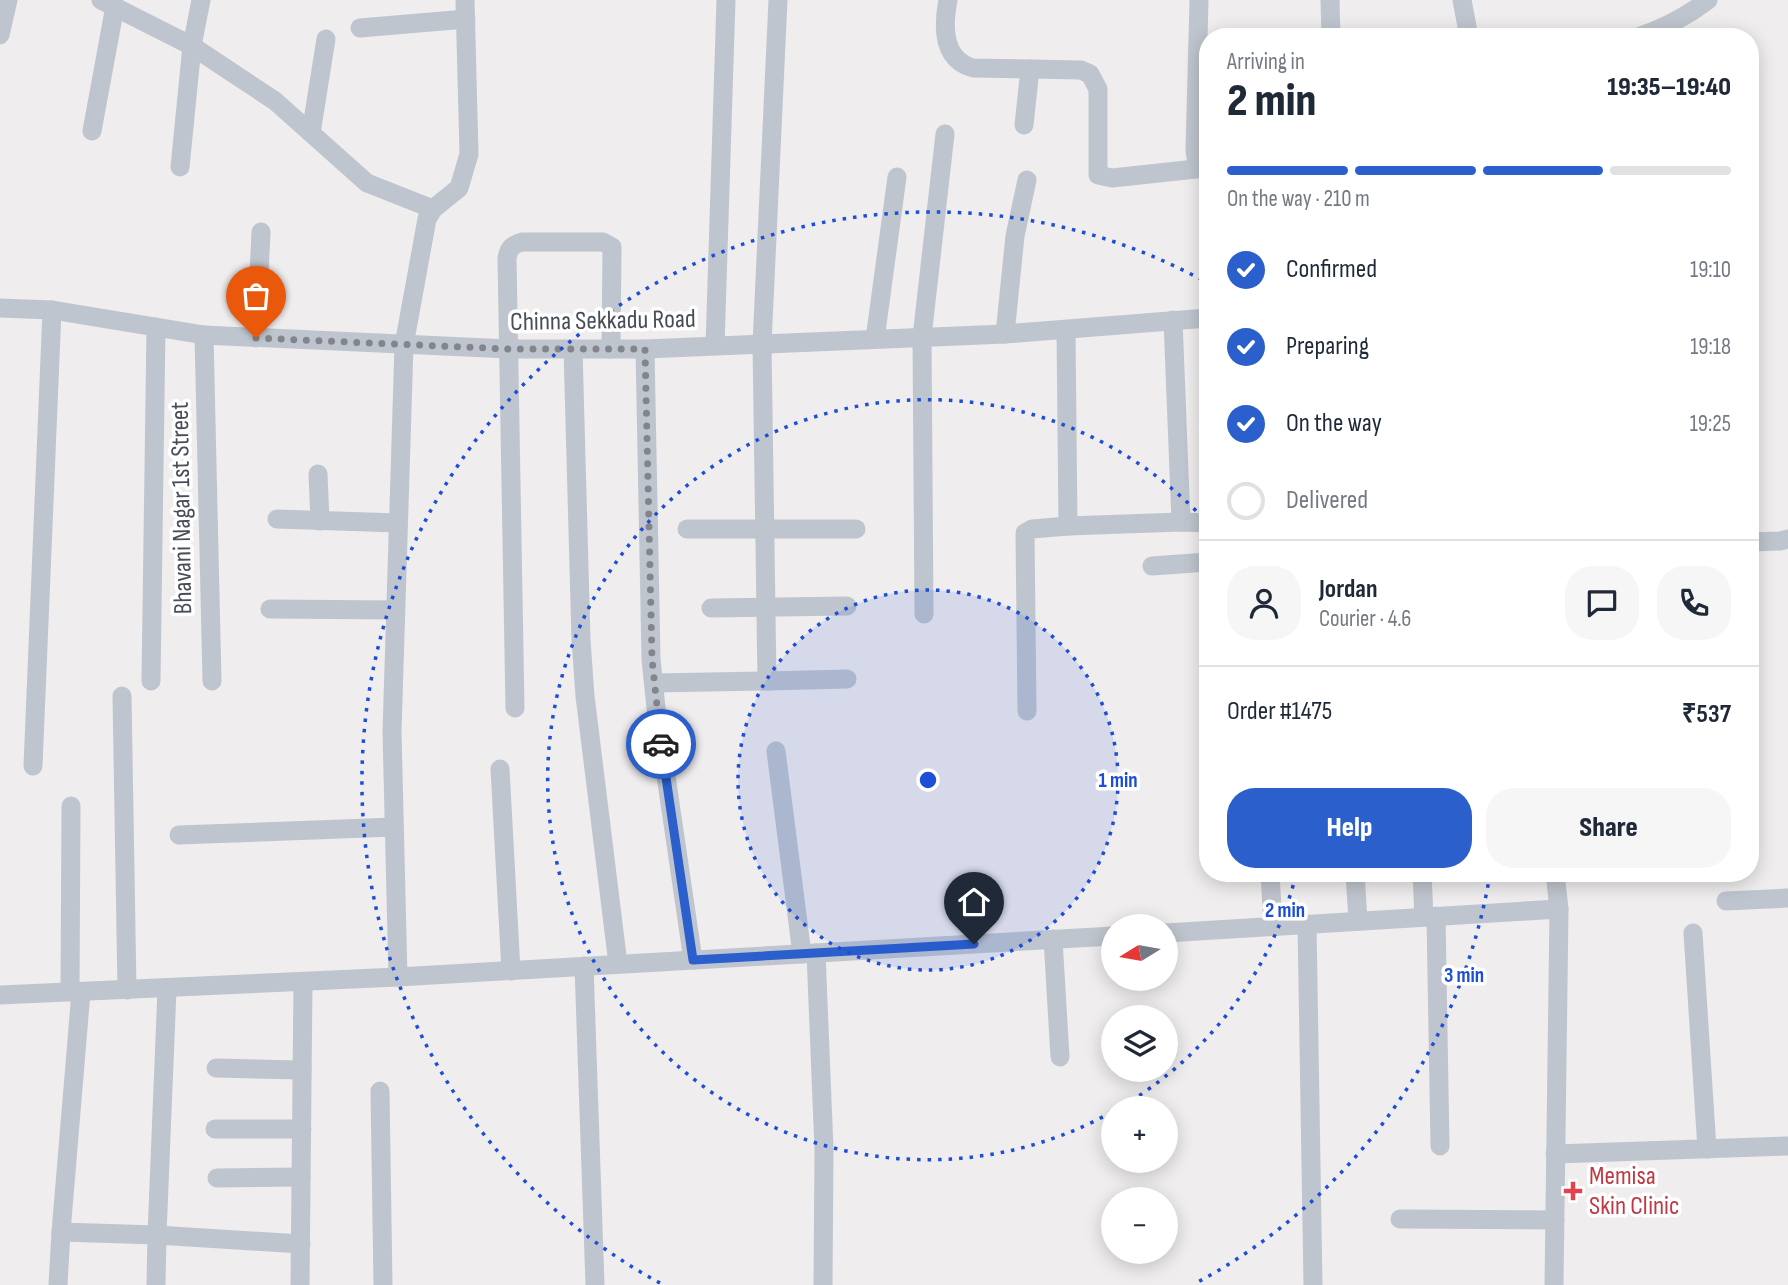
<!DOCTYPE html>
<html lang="en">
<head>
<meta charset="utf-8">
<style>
  body { margin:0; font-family:"Sofia Sans Condensed",sans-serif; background:#f6f6f7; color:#1f2937; height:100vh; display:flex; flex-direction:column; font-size:26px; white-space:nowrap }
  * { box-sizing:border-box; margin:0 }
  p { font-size:23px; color:#747a83 }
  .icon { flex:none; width:38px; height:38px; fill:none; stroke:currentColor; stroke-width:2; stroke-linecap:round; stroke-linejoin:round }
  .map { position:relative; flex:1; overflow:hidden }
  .side { position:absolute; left:1199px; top:28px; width:560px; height:854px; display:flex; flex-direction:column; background:#fff; border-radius:28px; box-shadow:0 4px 18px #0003 }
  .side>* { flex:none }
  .needle { width:46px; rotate:259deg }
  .buttons { position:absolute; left:1101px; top:914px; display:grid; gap:14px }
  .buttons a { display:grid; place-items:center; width:77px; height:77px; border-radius:50%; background:#fff; box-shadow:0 4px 18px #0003; font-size:35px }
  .pin { position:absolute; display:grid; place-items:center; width:60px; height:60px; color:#fff; margin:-72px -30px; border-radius:50% 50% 50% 0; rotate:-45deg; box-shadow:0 0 7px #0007 }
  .pin .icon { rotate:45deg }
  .courier { position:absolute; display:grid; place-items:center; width:70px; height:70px; margin:-35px; border:5px solid #2a5fcc; border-radius:50%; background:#fff; color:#222; box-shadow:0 2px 9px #0007 }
  .headline em { font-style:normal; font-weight:800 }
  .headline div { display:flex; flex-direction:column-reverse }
  .headline { display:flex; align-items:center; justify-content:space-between; height:119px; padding:0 28px }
  h1 { font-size:46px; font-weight:800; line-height:52px }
  .bar { display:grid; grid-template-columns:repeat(4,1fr); gap:10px 7px; align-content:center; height:84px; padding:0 28px }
  .bar i { height:9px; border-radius:5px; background:#e0e1e3 }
  .bar .selected { background:#2a5fcc }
  .bar p { grid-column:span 4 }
  .line { display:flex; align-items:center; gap:18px; padding:0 28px; border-top:2px solid #e0e1e3 }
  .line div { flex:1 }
  .round { display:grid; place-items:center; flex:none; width:74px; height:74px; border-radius:28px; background:#f6f6f7 }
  ol { padding:0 28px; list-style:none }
  li { display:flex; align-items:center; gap:21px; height:77px }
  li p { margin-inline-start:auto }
  li .icon { padding:7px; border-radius:50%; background:#2a5fcc; color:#fff; stroke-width:4 }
  li:last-child { color:#747a83 }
  li i { width:38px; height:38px; border:4px solid #e0e1e3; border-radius:50% }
  .button { display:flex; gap:14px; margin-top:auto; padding:14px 28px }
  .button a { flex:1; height:80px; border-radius:28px; background:#2a5fcc; color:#fff; font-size:28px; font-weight:800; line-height:80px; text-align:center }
  .button a+a { background:#f6f6f7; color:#1f2937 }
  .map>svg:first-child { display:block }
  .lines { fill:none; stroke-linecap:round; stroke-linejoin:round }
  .minor { stroke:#bfc5ce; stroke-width:19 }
  .done { stroke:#82868c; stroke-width:7; stroke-dasharray:0 12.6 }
  .route { stroke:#2a5fcc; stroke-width:9 }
  .ring { fill:none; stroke:#1d4ed8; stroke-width:3.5; stroke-dasharray:3.5 7 }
  .health-dot { fill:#e0444e; stroke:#fff; stroke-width:2.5 }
  .labels { text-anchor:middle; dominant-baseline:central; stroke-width:7; stroke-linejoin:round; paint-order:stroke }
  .street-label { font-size:26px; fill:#474e58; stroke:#fff }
  .health-label { font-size:26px; fill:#be3a42; stroke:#fff; text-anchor:start }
  .centre { fill:#1d4ed8; stroke:#fff; stroke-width:3.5 }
  .ring-label { font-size:21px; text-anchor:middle; font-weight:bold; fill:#1d4ed8; stroke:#fff; stroke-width:7; stroke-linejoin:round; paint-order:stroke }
</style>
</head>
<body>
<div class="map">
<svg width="1788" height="1285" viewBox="0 0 1788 1285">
  <rect width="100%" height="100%" fill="#efeded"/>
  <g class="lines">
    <g class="minor">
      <path d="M101 0 192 46 275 101 367 183 433 209"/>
      <path d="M778 0 762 344 767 681 847 679"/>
      <path d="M948 0C943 26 942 59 973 68L1081 70 1090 74 1098 89V175L1112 178 1205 168"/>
      <path d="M1199 0 1195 151 1197 163 1208 167"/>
      <path d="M1330 0 1331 37"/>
      <path d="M1462 0 1469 37"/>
      <path d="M360 28 466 19"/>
      <path d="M0 35 8 0"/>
      <path d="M1638 37C1665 28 1686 17 1708 0"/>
      <path d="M1024 125 1030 69"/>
      <path d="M92 131 115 6"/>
      <path d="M311 133 326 39"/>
      <path d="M180 167 192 46 201 0"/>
      <path d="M0 308 52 310 204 335 509 349H645L1005 334 1208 318"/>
      <path d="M1173 320 1181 522"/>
      <path d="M1066 330 1068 526 1181 522 1208 523"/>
      <path d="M1005 334 1015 236 1027 180"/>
      <path d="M204 335 212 681"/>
      <path d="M256 338 261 232"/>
      <path d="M875 339 897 177"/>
      <path d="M715 346 726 0"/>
      <path d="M573 349 581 640 585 696 618 964"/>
      <path d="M645 349 651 659 656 708 693 960"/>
      <path d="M318 474 320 521"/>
      <path d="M277 519 398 523"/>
      <path d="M687 529H856"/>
      <path d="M1750 542 1780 541 1788 539"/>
      <path d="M1152 566 1208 562"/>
      <path d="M711 608 847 606"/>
      <path d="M270 609 395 610"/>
      <path d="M924 614 922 337 945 134"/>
      <path d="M151 681 156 327"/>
      <path d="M654 683 767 681"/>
      <path d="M122 696 127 990"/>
      <path d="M515 708 507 258C509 248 512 245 522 242H603L612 247 611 349"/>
      <path d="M1027 711 1025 533 1032 529 1068 526"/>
      <path d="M776 751 802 954"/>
      <path d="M33 766 52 310"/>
      <path d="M500 769 511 971"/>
      <path d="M179 835 394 827"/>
      <path d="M1270 873 1273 926"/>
      <path d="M1355 873 1358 921"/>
      <path d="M1422 873 1424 917"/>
      <path d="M1726 901 1788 898"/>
      <path d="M1436 916 1440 1146"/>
      <path d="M1307 924 1313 1285"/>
      <path d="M1166 933 1559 909"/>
      <path d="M1693 933 1707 1149"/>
      <path d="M1053 939 1060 1057"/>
      <path d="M816 953 824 1149 823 1285"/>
      <path d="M584 966 595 1285"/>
      <path d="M398 977 392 732 404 345 427 219 433 209 459 188 469 154 465 0"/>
      <path d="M70 992 71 806"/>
      <path d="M81 992 61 1232 157 1235 167 989"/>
      <path d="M0 995 398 977 1113 936"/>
      <path d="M216 1068 302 1070"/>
      <path d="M380 1091 383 1285"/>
      <path d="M215 1129H302"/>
      <path d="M1555 1154 1788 1146"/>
      <path d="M217 1178 301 1177"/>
      <path d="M1400 1219 1555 1220"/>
      <path d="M58 1285 61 1232"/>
      <path d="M156 1285 157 1235 301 1244"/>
      <path d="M300 1285 303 982"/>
      <path d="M1554 1285 1559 909 1555 873"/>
    </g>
  </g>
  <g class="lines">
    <path class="done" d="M256 338 509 349H645L652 659 661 744"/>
    <path class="route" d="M661 744 693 960 974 944"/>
  </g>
  <circle cx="928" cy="780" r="190" fill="#1d4ed8" fill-opacity=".12"/>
  <g class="ring">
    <circle cx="928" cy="780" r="190"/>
    <path d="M1296 875A380 380 0 0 1 1121 1107M1112 1112A380 380 0 1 1 1206 521"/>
    <path d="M1490 874A570 570 0 0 1 1196 1283M660 1283A570 570 0 1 1 1204 281"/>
  </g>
  <path class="health-dot" d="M1569.5 1180.5h7v7h7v7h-7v7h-7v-7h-7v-7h7z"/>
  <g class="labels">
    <g class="street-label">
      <text transform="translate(603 321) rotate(-1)">Chinna Sekkadu Road</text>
      <text transform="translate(182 508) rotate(-91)">Bhavani Nagar 1st Street</text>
    </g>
    <g class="health-label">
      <text x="1589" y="1176">Memisa<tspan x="1589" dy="30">Skin Clinic</tspan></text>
    </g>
  </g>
  <circle cx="928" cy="780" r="10" class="centre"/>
  <g class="ring-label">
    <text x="1118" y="787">1 min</text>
    <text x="1285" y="917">2 min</text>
    <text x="1464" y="982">3 min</text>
  </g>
</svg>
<div class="buttons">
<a><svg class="needle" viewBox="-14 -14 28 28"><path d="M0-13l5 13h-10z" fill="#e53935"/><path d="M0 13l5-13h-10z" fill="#747a83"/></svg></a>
<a><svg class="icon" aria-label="layers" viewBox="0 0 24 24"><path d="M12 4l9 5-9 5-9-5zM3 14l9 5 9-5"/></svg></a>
<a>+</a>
<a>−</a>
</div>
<div class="pin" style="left:256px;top:338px;background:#ea580c"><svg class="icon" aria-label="bag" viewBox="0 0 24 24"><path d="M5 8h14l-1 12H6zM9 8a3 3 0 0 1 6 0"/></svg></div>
<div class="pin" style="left:974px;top:944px;background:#1f2937"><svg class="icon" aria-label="home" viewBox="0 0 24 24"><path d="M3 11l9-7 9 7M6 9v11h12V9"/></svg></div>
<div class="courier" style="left:661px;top:744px"><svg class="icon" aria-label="car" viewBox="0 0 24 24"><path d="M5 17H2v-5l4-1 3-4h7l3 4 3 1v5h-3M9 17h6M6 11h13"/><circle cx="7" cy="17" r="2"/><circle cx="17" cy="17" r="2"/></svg></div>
<section class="side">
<div class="headline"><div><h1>2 min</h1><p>Arriving in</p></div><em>19:35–19:40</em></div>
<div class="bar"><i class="selected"></i><i class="selected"></i><i class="selected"></i><i></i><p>On the way · 210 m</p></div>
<ol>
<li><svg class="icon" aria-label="check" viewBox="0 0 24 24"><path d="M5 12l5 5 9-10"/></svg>Confirmed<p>19:10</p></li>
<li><svg class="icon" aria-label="check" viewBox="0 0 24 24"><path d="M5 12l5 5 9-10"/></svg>Preparing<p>19:18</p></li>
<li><svg class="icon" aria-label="check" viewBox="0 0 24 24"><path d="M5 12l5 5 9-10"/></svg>On the way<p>19:25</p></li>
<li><i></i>Delivered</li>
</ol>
<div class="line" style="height:126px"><a class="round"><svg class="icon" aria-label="person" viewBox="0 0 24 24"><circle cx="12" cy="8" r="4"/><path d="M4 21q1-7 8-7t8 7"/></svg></a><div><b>Jordan</b><p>Courier · 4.6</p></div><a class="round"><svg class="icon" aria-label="chat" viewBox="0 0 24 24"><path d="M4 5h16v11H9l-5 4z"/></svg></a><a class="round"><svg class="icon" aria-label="phone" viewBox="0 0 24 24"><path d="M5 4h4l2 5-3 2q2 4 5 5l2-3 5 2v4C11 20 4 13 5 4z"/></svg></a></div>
<div class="line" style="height:91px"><div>Order #1475</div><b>₹537</b></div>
<div class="button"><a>Help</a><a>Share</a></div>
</section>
</div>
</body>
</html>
